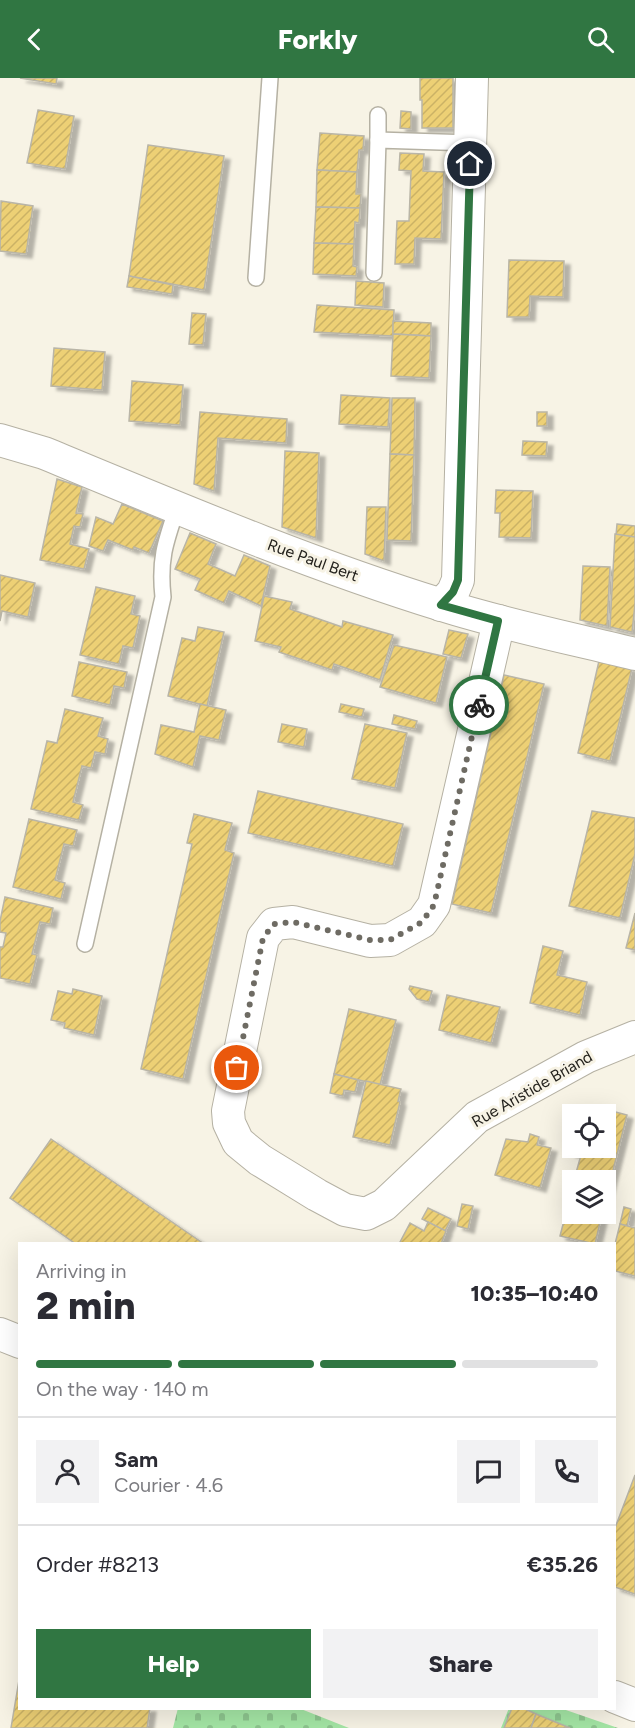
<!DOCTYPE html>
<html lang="en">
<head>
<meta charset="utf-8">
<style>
  body { margin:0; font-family:Figtree,sans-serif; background:#f2f2f3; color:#2b2b33; height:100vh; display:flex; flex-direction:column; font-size:22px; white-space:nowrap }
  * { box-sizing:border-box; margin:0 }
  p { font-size:20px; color:#7c7c81 }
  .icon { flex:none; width:33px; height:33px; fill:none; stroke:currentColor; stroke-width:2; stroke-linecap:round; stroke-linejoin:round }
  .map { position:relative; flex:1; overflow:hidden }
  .panel { position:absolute; left:18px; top:1164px; width:598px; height:468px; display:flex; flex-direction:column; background:#fff; border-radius:0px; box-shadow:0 6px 24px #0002 }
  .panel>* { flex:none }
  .fabs { position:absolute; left:562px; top:1026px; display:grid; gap:12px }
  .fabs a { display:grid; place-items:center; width:54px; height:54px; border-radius:0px; background:#fff; box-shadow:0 6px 24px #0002; font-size:30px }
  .pin { position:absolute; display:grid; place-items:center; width:51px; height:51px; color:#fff; margin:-26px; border:3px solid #fff; border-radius:50%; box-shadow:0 2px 6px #0007 }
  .courier { position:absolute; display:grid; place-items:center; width:60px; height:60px; margin:-30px; border:4px solid #307642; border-radius:50%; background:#fff; color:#222; box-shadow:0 2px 8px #0007 }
  .head em { font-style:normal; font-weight:800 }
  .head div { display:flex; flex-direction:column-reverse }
  .head { display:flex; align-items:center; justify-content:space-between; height:102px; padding:0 18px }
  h1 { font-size:39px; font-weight:800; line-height:45px }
  .bar { display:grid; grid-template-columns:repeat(4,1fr); gap:9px 6px; align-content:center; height:72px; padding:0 18px }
  .bar i { height:8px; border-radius:4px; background:#e1e1e2 }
  .bar .selected { background:#307642 }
  .bar p { grid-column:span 4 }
  .line { display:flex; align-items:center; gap:15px; padding:0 18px; border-top:2px solid #e1e1e2 }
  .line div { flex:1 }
  .round { display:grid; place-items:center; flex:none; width:63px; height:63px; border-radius:0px; background:#f2f2f3 }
  .primary-button { display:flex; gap:12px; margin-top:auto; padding:12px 18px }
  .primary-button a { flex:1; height:69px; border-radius:0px; background:#307642; color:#fff; font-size:24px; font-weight:800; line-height:69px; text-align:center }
  .primary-button a+a { background:#f2f2f3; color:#2b2b33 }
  header { display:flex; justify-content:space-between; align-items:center; height:78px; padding:0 18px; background:#307642; color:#fff; font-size:27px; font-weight:800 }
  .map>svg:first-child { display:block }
  .cemetery { fill:url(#cemetery-stones) }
  .building { fill:url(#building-hatch); stroke:#b9b5a7; stroke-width:1.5; filter:url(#shadow) }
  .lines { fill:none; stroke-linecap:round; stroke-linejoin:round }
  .service-casing { stroke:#b5b1a3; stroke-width:18 }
  .minor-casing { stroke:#b5b1a3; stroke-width:34 }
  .service { stroke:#fff; stroke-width:15 }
  .minor { stroke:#fff; stroke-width:32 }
  .done { stroke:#6e6b63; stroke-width:6; stroke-dasharray:0 10.8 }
  .route { stroke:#307642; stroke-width:8 }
  .labels { text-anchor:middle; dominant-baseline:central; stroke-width:6; stroke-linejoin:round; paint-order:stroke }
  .street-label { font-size:16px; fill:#24221d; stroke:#f7f3e5 }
</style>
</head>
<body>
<header><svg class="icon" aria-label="back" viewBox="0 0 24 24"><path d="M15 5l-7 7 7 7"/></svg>Forkly<svg class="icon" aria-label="search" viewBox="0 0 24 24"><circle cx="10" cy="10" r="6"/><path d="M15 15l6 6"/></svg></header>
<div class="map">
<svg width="635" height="1650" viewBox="0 0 635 1650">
  <defs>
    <pattern id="cemetery-stones" width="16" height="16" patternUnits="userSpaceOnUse" patternTransform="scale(1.5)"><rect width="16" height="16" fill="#a4e6a5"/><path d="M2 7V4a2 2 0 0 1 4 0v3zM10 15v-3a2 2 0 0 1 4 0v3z" fill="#8dc58e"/></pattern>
    <pattern id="building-hatch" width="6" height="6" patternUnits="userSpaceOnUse" patternTransform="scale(1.5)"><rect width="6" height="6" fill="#edd075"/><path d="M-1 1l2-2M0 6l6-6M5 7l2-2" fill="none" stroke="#cbb265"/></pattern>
    <filter id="shadow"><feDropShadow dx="6" dy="4" stdDeviation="1.5" flood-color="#0004"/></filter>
  </defs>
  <rect width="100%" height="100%" fill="#f7f3e5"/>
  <g class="cemetery">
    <path d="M178 1630 301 1631 349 1650H173Z"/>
    <path d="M509 1630 563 1631 618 1650H501Z"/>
  </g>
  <g class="building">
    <path d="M20 0H57L56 6Z"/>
    <path d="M420 0H453V50H422V22H420Z"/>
    <path d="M38 32 74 38 65 91 27 85Z"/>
    <path d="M401 33 411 34V51L400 50Z"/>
    <path d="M320 55 364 58 363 72H359L357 94 317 92Z"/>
    <path d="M148 67 224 78 204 212 129 198Z"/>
    <path d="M400 75 424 76 423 93 444 94 441 161 415 160 414 186H395L397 143H409L411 93 399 92Z"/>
    <path d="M317 92 357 94 356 116H361L360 130 316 129Z"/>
    <path d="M1 123 33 128 26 176 0 173Z"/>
    <path d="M316 129 360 130 359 145 355 144 354 166 314 165Z"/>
    <path d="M314 165 354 166 353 188 357 189 356 198 313 196Z"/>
    <path d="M509 182 564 183 563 219 530 218 529 239H507Z"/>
    <path d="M129 198 173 207 172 216 127 209Z"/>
    <path d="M356 203 384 205 383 229 355 227Z"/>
    <path d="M317 227 394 232 393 258 314 254Z"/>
    <path d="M192 235 206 236 203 267 189 266Z"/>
    <path d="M393 243 431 245V258L393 256Z"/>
    <path d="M393 256 431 258 429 300 391 298Z"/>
    <path d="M54 270 105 274 102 312 51 308Z"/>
    <path d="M132 303 183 307 180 347 129 343Z"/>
    <path d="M341 317 390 320 388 349 339 346Z"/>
    <path d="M392 320H415L414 377 390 376Z"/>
    <path d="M200 334 287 341 286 365 218 360 214 413 194 406Z"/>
    <rect x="537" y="334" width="10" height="14"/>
    <path d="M523 363 547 364 546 378 522 377Z"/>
    <path d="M285 373 319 375 316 460 282 449Z"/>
    <path d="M390 376 414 377 411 463 387 462Z"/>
    <path d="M57 401 82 409 76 435 83 436 80 449 74 448 70 466 89 471 84 491 40 482Z"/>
    <path d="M496 412 533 413 531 460 499 459 500 435H495Z"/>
    <path d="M122 426 163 443 149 475 134 469 133 472 108 462 103 473 89 468 96 439 113 446Z"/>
    <path d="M367 429H386L384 483 365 476Z"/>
    <path d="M617 446 635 448V459L616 457Z"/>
    <path d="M190 455 216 466 208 486 235 498 244 477 270 488 261 528 229 513 224 525 195 512 200 501 175 491Z"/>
    <path d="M615 456 635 459V526L632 554 610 549Z"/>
    <path d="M583 488 610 489 607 548 580 542Z"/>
    <path d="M0 497 35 505 28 539 2 533 0 543Z"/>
    <path d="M96 509 135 518 131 536 140 538 133 570 123 568 119 586 80 577Z"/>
    <path d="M264 518 292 524 290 531 342 549 343 543 393 557 380 602 334 586 332 592 279 574 281 569 255 563Z"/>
    <path d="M198 549 224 554 207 628 168 618 182 560 195 563Z"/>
    <path d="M449 552 468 556 461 580 443 576Z"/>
    <path d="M394 567 447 579 436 625 380 609Z"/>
    <path d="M599 583 632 590 610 683 578 675Z"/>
    <path d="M79 584 127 594 124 610 114 608 110 627 72 618Z"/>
    <path d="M504 597 544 606 491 835 452 826Z"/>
    <path d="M200 626 226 632 219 662 200 658 193 689 155 676 161 647 194 654Z"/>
    <path d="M341 626 364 631 362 639 339 634Z"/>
    <path d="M65 631 103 640 98 658 108 661 105 676 95 674 91 690 82 688 73 724 83 727 79 742 31 731 47 663 57 665Z"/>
    <path d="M394 637 417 643 415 651 392 646Z"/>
    <path d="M282 646 307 651 304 669 278 664Z"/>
    <path d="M365 646 407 655 395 710 352 701Z"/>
    <path d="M258 713 403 746 393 788 248 755Z"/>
    <path d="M592 733 635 740V776L620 840 569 828Z"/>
    <path d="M194 736 232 745 225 772 234 775 183 1001 141 991 192 766 187 765Z"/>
    <path d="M29 741 77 752 73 768 64 766 55 802 65 805 61 821 13 809Z"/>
    <path d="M5 819 53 830 50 846 40 844 32 876 37 877 30 906 0 900V869H3L6 855 0 854V843Z"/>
    <path d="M635 835V872L626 870Z"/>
    <path d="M543 868 563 873 557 897 587 904 580 937 530 925Z"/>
    <path d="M410 908 432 913 429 924 417 921 409 911Z"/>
    <path d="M73 911 102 918 94 957 64 950 65 945 51 942 58 913 72 916Z"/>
    <path d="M447 917 500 929 491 965 439 952Z"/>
    <path d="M349 931 396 942 380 1007 334 996Z"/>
    <path d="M334 996 358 1002 355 1014 344 1012 343 1018 330 1015Z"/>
    <path d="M366 1003 401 1011 398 1023 400 1024 390 1067 353 1059Z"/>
    <path d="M593 1028 627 1037 606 1120V1102H574L581 1077 570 1075 573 1062V1070H606V1036H591Z"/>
    <path d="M530 1056 539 1059 537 1067 551 1070 540 1110 495 1097 506 1061 528 1064Z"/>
    <path d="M51 1061 204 1166H76L10 1120Z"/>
    <path d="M573 1108V1136H602L595 1166 560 1158Z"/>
    <path d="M462 1126 473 1128 468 1151 457 1148Z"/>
    <path d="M624 1129 631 1131 627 1148 620 1146Z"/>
    <path d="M428 1130 451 1141 445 1153 422 1141Z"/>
    <path d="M428 1144 446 1153 441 1166H399L410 1145 424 1153Z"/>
    <path d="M620 1146 635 1150V1198L615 1193V1166Z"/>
    <path d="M635 1397V1516L615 1509V1450Z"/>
    <path d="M20 1596V1630H150L147 1650H11Z"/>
    <path d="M512 1630H523L536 1636 531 1650H504Z"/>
    <path d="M536 1636 570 1650H531Z"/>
  </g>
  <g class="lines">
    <g class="service-casing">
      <g id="service">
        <path d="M378 37V62"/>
        <path d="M374 195 378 62 471 65"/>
        <path d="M256 200 270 0"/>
        <path d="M85 866 163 519C159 482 165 465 177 430"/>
      </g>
    </g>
    <g class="minor-casing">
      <g id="minor">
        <path d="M0 362 44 375C175 429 306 485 442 527 505 547 570 560 635 576"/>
        <path d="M441 527 453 514 458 502 472 0"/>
        <path d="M499 543 434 827 422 844 390 862 370 863 293 844 274 846 263 860 228 1033 229 1045 238 1064 260 1082 317 1117 345 1132 366 1136 384 1127 477 1039 586 979 635 959"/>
        <path d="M0 1256 20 1264"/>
        <path d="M615 1619 635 1627"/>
      </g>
    </g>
    <use href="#service" class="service"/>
    <use href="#minor" class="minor"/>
  </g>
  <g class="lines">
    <path class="done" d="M237 990 263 860 274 846 293 844 370 862H390L422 844 434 827 479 627"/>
    <path class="route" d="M470 86 458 502 453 514 441 527 498 543 479 627"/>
  </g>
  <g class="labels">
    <g class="street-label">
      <text transform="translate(313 482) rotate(20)">Rue Paul Bert</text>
      <text transform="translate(532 1011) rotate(-30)">Rue Aristide Briand</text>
    </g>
  </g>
</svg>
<div class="fabs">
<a><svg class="icon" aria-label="locate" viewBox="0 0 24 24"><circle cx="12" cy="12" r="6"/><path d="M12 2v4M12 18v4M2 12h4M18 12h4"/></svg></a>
<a><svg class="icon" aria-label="layers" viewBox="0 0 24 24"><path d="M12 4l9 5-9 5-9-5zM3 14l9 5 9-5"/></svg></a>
</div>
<div class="pin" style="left:237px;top:990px;background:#ea580c"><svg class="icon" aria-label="bag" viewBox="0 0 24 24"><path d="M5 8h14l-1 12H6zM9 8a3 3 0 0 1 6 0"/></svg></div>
<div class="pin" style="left:470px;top:86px;background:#1f2937"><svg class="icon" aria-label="home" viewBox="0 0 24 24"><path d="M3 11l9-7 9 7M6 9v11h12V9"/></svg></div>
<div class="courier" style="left:479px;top:627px"><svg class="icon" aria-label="bike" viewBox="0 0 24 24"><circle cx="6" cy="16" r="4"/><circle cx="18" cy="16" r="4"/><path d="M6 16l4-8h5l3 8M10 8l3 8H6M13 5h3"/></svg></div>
<section class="panel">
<div class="head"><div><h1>2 min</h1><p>Arriving in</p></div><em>10:35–10:40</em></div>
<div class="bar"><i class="selected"></i><i class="selected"></i><i class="selected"></i><i></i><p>On the way · 140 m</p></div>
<div class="line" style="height:108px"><a class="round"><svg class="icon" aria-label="person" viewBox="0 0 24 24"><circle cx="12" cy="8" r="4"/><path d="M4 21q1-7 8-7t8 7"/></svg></a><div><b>Sam</b><p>Courier · 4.6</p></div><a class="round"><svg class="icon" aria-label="chat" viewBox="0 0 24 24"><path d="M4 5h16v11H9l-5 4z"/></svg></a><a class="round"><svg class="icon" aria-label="phone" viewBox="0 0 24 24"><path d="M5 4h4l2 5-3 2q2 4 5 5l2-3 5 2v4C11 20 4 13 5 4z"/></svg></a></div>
<div class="line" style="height:78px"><div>Order #8213</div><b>€35.26</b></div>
<div class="primary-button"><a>Help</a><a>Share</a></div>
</section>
</div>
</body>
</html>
